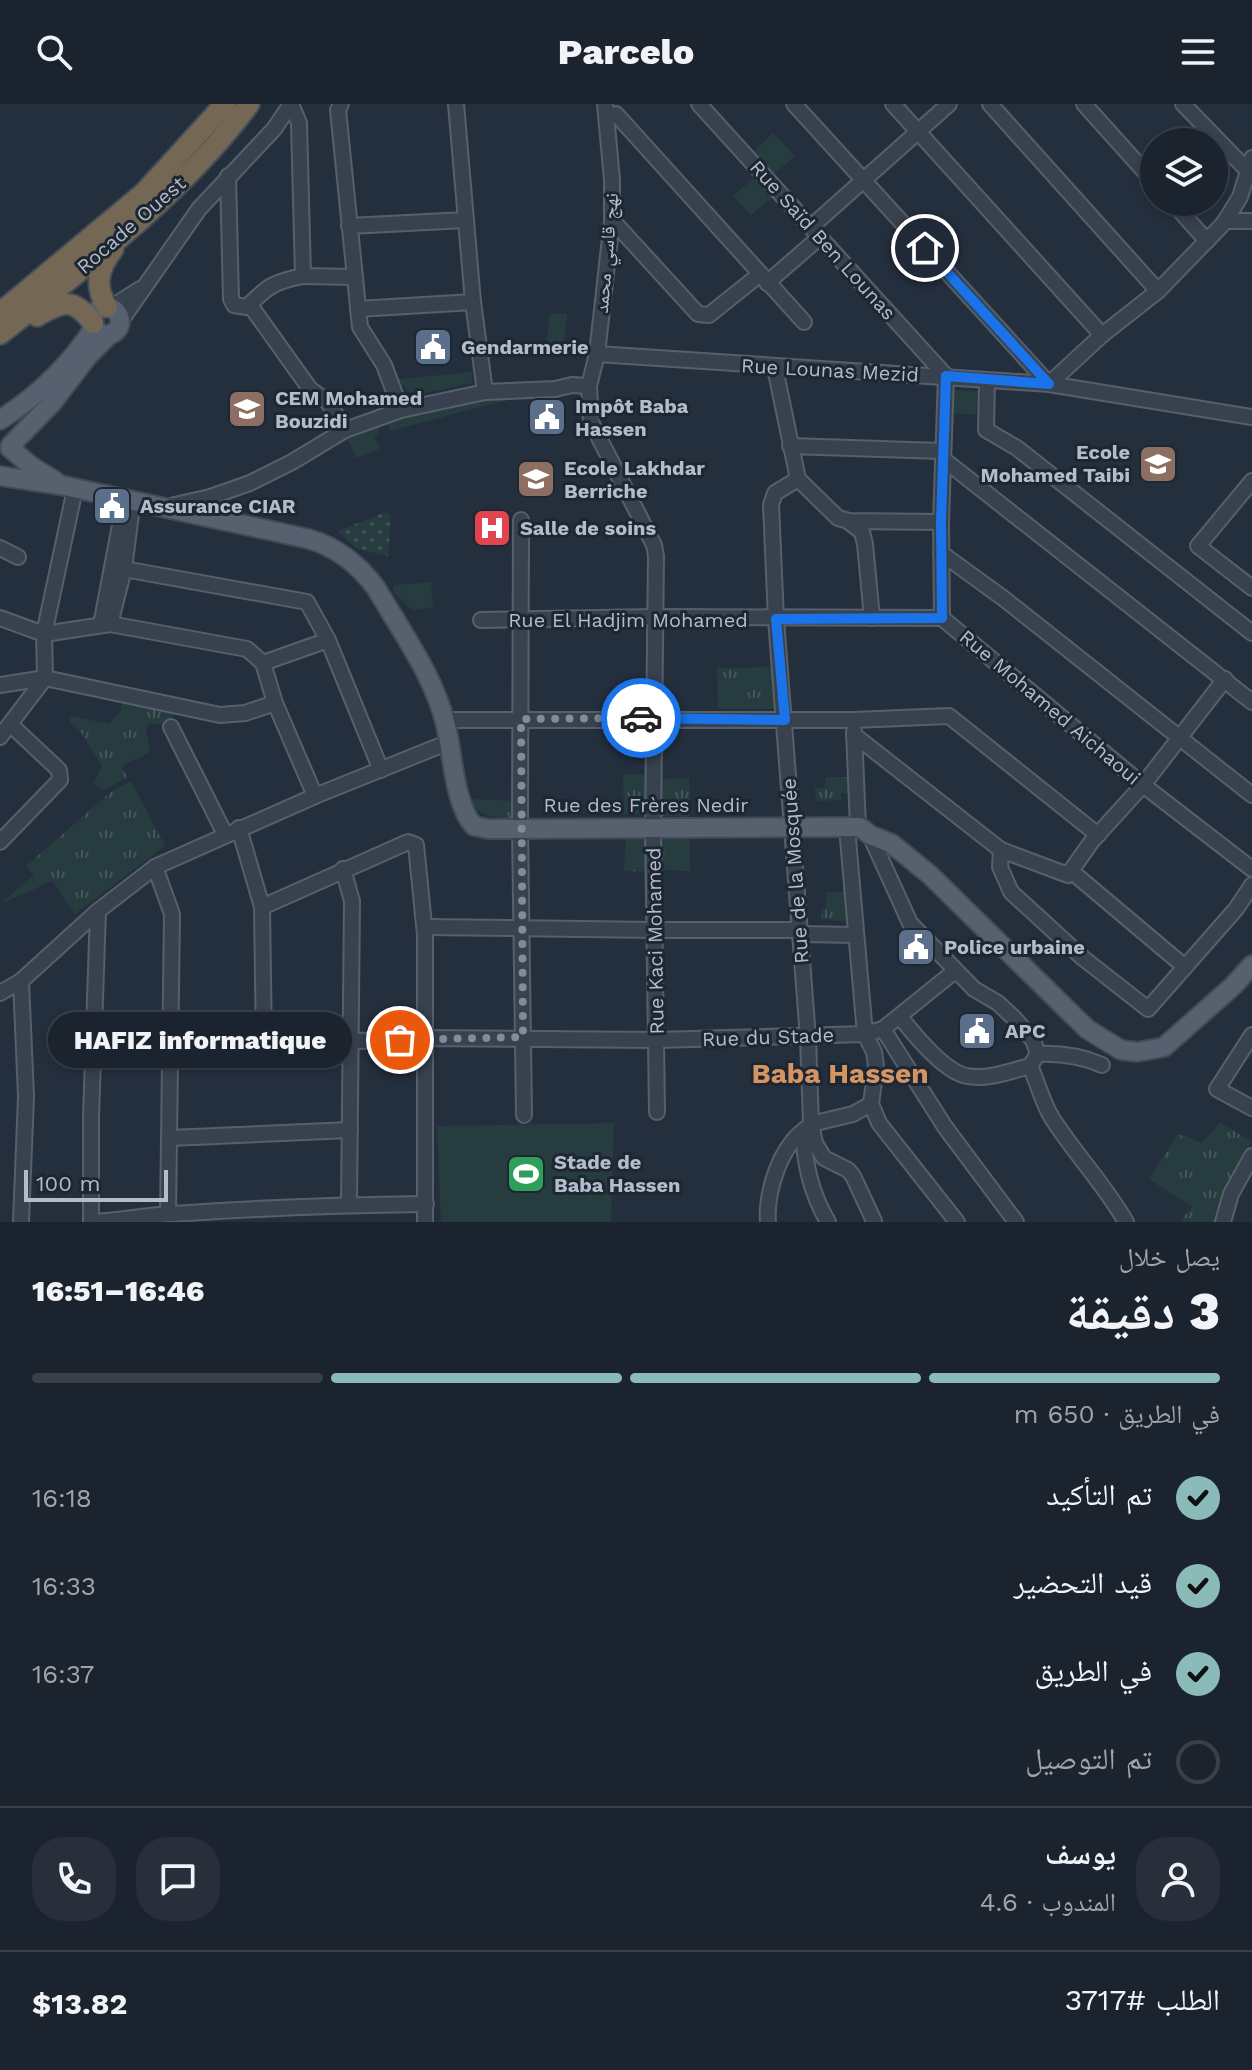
<!DOCTYPE html>
<html lang="ar">
<head>
<meta charset="utf-8">
<style>
  body { margin:0; font-family:"Work Sans","Noto Naskh Arabic",sans-serif; background:#282f3a; color:#f1f3f6; direction:rtl; height:100vh; display:flex; flex-direction:column; font-size:30px; white-space:nowrap }
  * { box-sizing:border-box; margin:0 }
  p { font-size:26px; color:#a0a4aa }
  .icon { flex:none; width:44px; height:44px; fill:none; stroke:currentColor; stroke-width:2; stroke-linecap:round; stroke-linejoin:round }
  .map { position:relative; height:1118px; overflow:hidden; direction:ltr }
  .side { display:flex; flex-direction:column; background:#1b232e; flex:1 }
  .side>* { flex:none }
  .controls { position:absolute; left:1140px; top:24px; display:grid; gap:16px }
  .controls a { display:grid; place-items:center; width:88px; height:88px; border-radius:50%; background:#1b232e; box-shadow:0 4px 12px #0003,0 0 0 2px #39404a; font-size:40px }
  .scale { position:absolute; left:24px; bottom:20px; width:144px; box-sizing:border-box; padding-left:8px; border:4px solid #b4bcc9; border-top:0; font-size:22px; line-height:28px; white-space:nowrap; color:#b4bcc9; -webkit-text-stroke:6px #1d2633; paint-order:stroke }
  .pin { position:absolute; display:grid; place-items:center; width:68px; height:68px; color:#fff; margin:-34px; border:4px solid #fff; border-radius:50%; box-shadow:0 2px 8px #0007 }
  .courier { position:absolute; display:grid; place-items:center; width:80px; height:80px; margin:-40px; border:6px solid #1a73e8; border-radius:50%; background:#fff; color:#222; box-shadow:0 2px 10px #0007 }
  .bubble { position:absolute; height:56px; border-radius:28px; background:#1b232e; box-shadow:0 4px 12px #0003,0 0 0 2px #39404a; font-size:26px; font-weight:800; line-height:56px; text-align:center; direction:rtl }
  .overview em { font-style:normal; font-weight:800 }
  .overview div { display:flex; flex-direction:column-reverse }
  .overview { display:flex; align-items:center; justify-content:space-between; height:136px; padding:0 32px }
  h1 { font-size:52px; font-weight:800; line-height:60px }
  .bar { display:grid; grid-template-columns:repeat(4,1fr); gap:12px 8px; align-content:center; height:96px; padding:0 32px }
  .bar i { height:10px; border-radius:6px; background:#39404a }
  .bar .active { background:#8bbbb9 }
  .bar p { grid-column:span 4 }
  .line { display:flex; align-items:center; gap:20px; padding:0 32px; border-top:2px solid #39404a }
  .line div { flex:1 }
  .round { display:grid; place-items:center; flex:none; width:84px; height:84px; border-radius:32px; background:#282f3a }
  ol { padding:0 32px; list-style:none }
  li { display:flex; align-items:center; gap:24px; height:88px }
  li p { margin-inline-start:auto }
  li .icon { padding:8px; border-radius:50%; background:#8bbbb9; color:#111; stroke-width:4 }
  li:last-child { color:#a0a4aa }
  li i { width:44px; height:44px; border:4px solid #39404a; border-radius:50% }
  header { display:flex; justify-content:space-between; align-items:center; height:104px; padding:0 32px; background:#1b232e; font-size:36px; font-weight:800 }
  .map>svg:first-child { display:block }
  .grass { fill:#263c3f }
  .park { fill:url(#park-tufts) }
  .garden { fill:url(#garden-dots) }
  .lines { fill:none; stroke-linecap:round; stroke-linejoin:round }
  .minor-casing { stroke:#565f6c; stroke-width:18 }
  .major-casing { stroke:#414a57; stroke-width:22 }
  .highway-casing { stroke:#434c59; stroke-width:24 }
  .minor { stroke:#38414e; stroke-width:14 }
  .major { stroke:#56606e; stroke-width:18 }
  .highway { stroke:#746855; stroke-width:20 }
  .done { stroke:#828b98; stroke-width:8; stroke-dasharray:0 14.4 }
  .route { stroke:#1a73e8; stroke-width:10 }
  .labels { text-anchor:middle; dominant-baseline:central; stroke-width:6; stroke-linejoin:round; paint-order:stroke }
  .street-label { font-size:20px; fill:#b4bcc9; stroke:#1d2633 }
  .poi-label { font-size:20px; font-weight:bold; fill:#b4bcc9; stroke:#1d2633; text-anchor:start }
  .district-label { font-size:28px; font-weight:bold; fill:#d59563; stroke:#1d2633 }
</style>
</head>
<body>
<header><svg class="icon" aria-label="menu" viewBox="0 0 24 24"><path d="M4 6h16M4 12h16M4 18h16"/></svg>Parcelo<svg class="icon" aria-label="search" viewBox="0 0 24 24"><circle cx="10" cy="10" r="6"/><path d="M15 15l6 6"/></svg></header>
<div class="map">
<svg width="1252" height="1118" viewBox="0 0 1252 1118">
  <defs>
    <pattern id="park-tufts" width="24" height="20" patternUnits="userSpaceOnUse" patternTransform="scale(2)"><rect width="24" height="20" fill="#263c3f"/><path d="M3 7l-1-3M5 7V3M7 7l1-3M15 17l-1-3M17 17v-4M19 17l1-3" fill="none" stroke="#435659"/></pattern>
    <pattern id="garden-dots" width="8" height="8" patternUnits="userSpaceOnUse" patternTransform="scale(2)"><rect width="8" height="8" fill="#263c3f"/><path d="M2 2h.1M6 6h.1" fill="none" stroke="#435659" stroke-width="1.8" stroke-linecap="round"/></pattern>
  </defs>
  <rect width="100%" height="100%" fill="#242f3e"/>
  <g class="grass">
    <path d="M773 29 795 52 774 70 754 47Z"/>
    <path d="M755 73 773 93 751 111 733 92Z"/>
    <path d="M550 209 567 210 564 243 546 242Z"/>
    <path d="M472 268V279L416 291 407 287 398 275Z"/>
    <path d="M954 286 978 287 976 311 952 309Z"/>
    <path d="M482 293H518L390 327 388 318Z"/>
    <path d="M378 320 379 330 374 333 381 344 356 354 347 334Z"/>
    <path d="M431 478 433 503 412 506 393 487 394 481Z"/>
    <path d="M614 1019 611 1118H441L437 1022Z"/>
  </g>
  <g class="park">
    <path d="M773 563 775 605H718L717 564Z"/>
    <path d="M123 596C140 603 156 602 173 607L170 621 148 620 146 628 150 646C143 655 131 655 122 663L127 673 105 686 94 680 102 661 80 627 70 619 71 612 109 620 120 608Z"/>
    <path d="M623 670H651V711L624 710Z"/>
    <path d="M826 673H849L850 689H841V696L816 697 815 684 825 683Z"/>
    <path d="M689 674 690 713 662 712V675Z"/>
    <path d="M131 677 165 742 75 810 52 777 0 800 34 771 26 762 111 688Z"/>
    <path d="M471 695 514 697 513 715C494 714 479 714 471 695Z"/>
    <path d="M662 730H690V767L662 766Z"/>
    <path d="M626 731 651 732V768L624 767Z"/>
    <path d="M827 788H849L852 818 822 815 821 805 825 804Z"/>
    <path d="M1220 1018 1251 1038 1216 1118H1182L1181 1116 1192 1103 1149 1075 1178 1030 1202 1039Z"/>
  </g>
  <path class="garden" d="M386 408 391 411 388 452 357 445 338 427Z"/>
  <g class="lines">
    <g class="minor-casing">
      <g id="minor">
        <path d="M291 0 299 19 303 172 354 173"/>
        <path d="M341 0 338 6 360 223 384 261 401 306"/>
        <path d="M456 0 473 198 485 288"/>
        <path d="M605 0 612 76V116L597 250 589 282 591 318 654 441 656 452 653 724 657 1008"/>
        <path d="M699 0 946 272 941 418 942 514"/>
        <path d="M794 0 1049 280 1102 231 1158 187 1224 119 1240 93 1252 54"/>
        <path d="M893 0 1102 231"/>
        <path d="M990 0 1158 187"/>
        <path d="M1084 0 1154 78"/>
        <path d="M1183 0 1248 67"/>
        <path d="M616 10 804 218"/>
        <path d="M228 72 231 195 234 201 247 203C268 182 273 178 303 172"/>
        <path d="M1172 98 1207 137"/>
        <path d="M612 116 698 210 709 211 759 171"/>
        <path d="M1225 117H1252"/>
        <path d="M349 122 466 116"/>
        <path d="M812 122 949 0"/>
        <path d="M767 179 820 133"/>
        <path d="M250 201 310 285 328 298 345 326"/>
        <path d="M110 204 140 185"/>
        <path d="M358 205 473 198"/>
        <path d="M120 218 199 105 274 25 291 0"/>
        <path d="M597 250 1049 280 1252 313"/>
        <path d="M775 264 798 375 775 389 771 401 776 515 808 934 811 1020 815 1039 824 1054 848 1066 853 1072 874 1117"/>
        <path d="M987 276 986 326 1017 344 1252 529"/>
        <path d="M790 342 942 347"/>
        <path d="M943 355 1252 598"/>
        <path d="M798 375 838 414 849 417 941 418"/>
        <path d="M1252 377 1198 442 1252 484"/>
        <path d="M75 385 44 530 110 520 247 545 263 559 275 599 315 692"/>
        <path d="M166 403 210 393 250 379 292 358 345 326 401 306 485 288 555 285 572 281 589 282"/>
        <path d="M521 416 520 724 524 1011"/>
        <path d="M849 418 862 428 865 440 872 514"/>
        <path d="M0 444 18 453"/>
        <path d="M941 449 1003 494 1252 691"/>
        <path d="M124 465 307 498 328 536 381 666"/>
        <path d="M0 514 44 530 45 574 0 581"/>
        <path d="M481 516 657 513 942 514 1143 681 1252 765"/>
        <path d="M110 520 124 465 131 410"/>
        <path d="M101 521 125 395"/>
        <path d="M263 559 328 536"/>
        <path d="M444 616H854L949 612 1098 731"/>
        <path d="M171 623 225 730"/>
        <path d="M854 627 858 723"/>
        <path d="M854 631 1001 746 1068 771 1092 737 1143 681 1225 575"/>
        <path d="M0 633 45 574 220 611 245 609 275 599"/>
        <path d="M239 724 262 803 264 942"/>
        <path d="M847 724 865 930 874 948 876 962 871 1000 879 1019 957 1118"/>
        <path d="M870 731 910 819 974 885 998 899 1015 915 1033 936 1038 950 1030 962C1038 979 1042 998 1052 1014 1075 1050 1105 1081 1126 1118"/>
        <path d="M0 738 60 676 59 666 11 621"/>
        <path d="M1001 746 1000 763 1011 788 1083 854 1148 905 1236 805 1252 781"/>
        <path d="M155 763 172 810 168 1110"/>
        <path d="M343 765 352 797 349 1101"/>
        <path d="M1071 767 1185 863"/>
        <path d="M262 803 408 738 416 741 425 831V1118"/>
        <path d="M425 823 655 826H798"/>
        <path d="M799 830 855 831"/>
        <path d="M0 889 21 877 98 807 155 763 315 692 449 638"/>
        <path d="M900 913C914 930 944 968 967 972 987 976 1011 967 1030 962"/>
        <path d="M883 925 945 1023 1016 1118"/>
        <path d="M1252 931 1217 985 1252 1004"/>
        <path d="M95 949 425 934 657 936 865 930 883 925 955 867"/>
        <path d="M1038 950C1061 949 1081 952 1102 961"/>
        <path d="M811 1020 853 1010 871 1000"/>
        <path d="M803 1028C805 1061 811 1089 828 1118"/>
        <path d="M170 1034 350 1026"/>
        <path d="M21 1118 26 992 21 877"/>
        <path d="M91 1118V1013L98 807"/>
        <path d="M93 1118C120 1117 146 1111 173 1110 257 1104 342 1101 426 1100"/>
        <path d="M768 1118C766 1093 776 1058 792 1038 797 1031 805 1026 811 1020"/>
        <path d="M1223 1118 1231 1090 1252 1052"/>
      </g>
    </g>
    <g class="major-casing">
      <g id="major">
        <circle cx="106" cy="217" r="14"/>
        <path d="M0 316C39 291 69 262 94 224"/>
        <path d="M11 341 52 299 87 253 110 230"/>
        <path d="M10 344 31 362 55 377"/>
        <path d="M0 372 60 381 309 435C336 443 359 461 376 484 401 527 435 573 446 622 453 651 454 700 474 722L489 725 860 723 870 731 892 740 930 771 1087 925 1121 946 1137 948 1164 943 1233 882 1252 861"/>
      </g>
    </g>
    <g class="highway-casing">
      <g id="highway">
        <path d="M107 203C94 182 98 165 113 145"/>
        <path d="M0 209 144 89 225 0"/>
        <path d="M37 212C63 197 73 193 93 219"/>
        <path d="M0 230C89 160 181 91 249 0"/>
      </g>
    </g>
    <use href="#minor" class="minor"/>
    <use href="#major" class="major"/>
    <use href="#highway" class="highway"/>
  </g>
  <g class="lines">
    <path class="done" d="M400 936 523 933 521 615 641 614"/>
    <path class="route" d="M641 614 785 616 776 515 942 514 941 418 946 272 1049 280 925 144"/>
  </g>
  <defs>
    <g id="civic-square" transform="scale(2)"><rect x="-9" y="-9" width="18" height="18" rx="4" fill="#5c6f8a" stroke="#1d2633"/><path d="M-.6-6.5H3V-4.5H.6V-3L4-1V1h2V6H-6V1h2V-1L-.6-3ZM-1.2 2.5V6h2.4V2.5Z" fill="#fff"/></g>
    <g id="school-square" transform="scale(2)"><rect x="-9" y="-9" width="18" height="18" rx="4" fill="#8d6e63" stroke="#1d2633"/><path d="M0-5L7-2L0 1L-7-2ZM-4 1L0 2.5L4 1V4Q0 6-4 4Z" fill="#fff"/></g>
    <g id="hospital-square" transform="scale(2)"><rect x="-9" y="-9" width="18" height="18" rx="4" fill="#e0444e" stroke="#1d2633"/><path d="M-5-5h3v3.5h4V-5h3V5h-3V1.5h-4V5h-3Z" fill="#fff"/></g>
    <g id="stadium-square" transform="scale(2)"><rect x="-9" y="-9" width="18" height="18" rx="4" fill="#2e9e5b" stroke="#1d2633"/><path d="M0-5a6.5 5 0 1 0 0 10a6.5 5 0 1 0 0-10ZM-3.5-1.8h7v3.6h-7Z" fill="#fff"/></g>
  </defs>
  <g fill-rule="evenodd">
    <use href="#civic-square" x="433" y="243"/>
    <use href="#school-square" x="247" y="305"/>
    <use href="#civic-square" x="547" y="313"/>
    <use href="#school-square" x="1158" y="360"/>
    <use href="#school-square" x="536" y="375"/>
    <use href="#civic-square" x="112" y="402"/>
    <use href="#hospital-square" x="492" y="424"/>
    <use href="#civic-square" x="916" y="843"/>
    <use href="#civic-square" x="977" y="927"/>
    <use href="#stadium-square" x="526" y="1070"/>
  </g>
  <g class="labels">
    <g class="street-label">
      <text transform="translate(131 121) rotate(-41)">Rocade Ouest</text>
      <text transform="translate(823 136) rotate(48)">Rue Saïd Ben Lounas</text>
      <text transform="translate(606 149) rotate(-85)">نهج قاسي محمد</text>
      <text transform="translate(830 266) rotate(3)">Rue Lounas Mezid</text>
      <text x="628" y="516">Rue El Hadjim Mohamed</text>
      <text transform="translate(1050 603) rotate(40)">Rue Mohamed Aichaoui</text>
      <text x="646" y="701">Rue des Frères Nedir</text>
      <text transform="translate(795 767) rotate(-94)">Rue de la Mosquée</text>
      <text transform="translate(655 837) rotate(-91)">Rue Kaci Mohamed</text>
      <text transform="translate(768 933) rotate(-2)">Rue du Stade</text>
    </g>
    <g class="poi-label">
      <text x="461" y="243">Gendarmerie</text>
      <text x="275" y="294">CEM Mohamed<tspan x="275" dy="23">Bouzidi</tspan></text>
      <text x="575" y="302">Impôt Baba<tspan x="575" dy="23">Hassen</tspan></text>
      <text x="1130" y="348" text-anchor="end">Ecole<tspan x="1130" dy="23">Mohamed Taibi</tspan></text>
      <text x="564" y="364">Ecole Lakhdar<tspan x="564" dy="23">Berriche</tspan></text>
      <text x="140" y="402">Assurance CIAR</text>
      <text x="520" y="424">Salle de soins</text>
      <text x="944" y="843">Police urbaine</text>
      <text x="1005" y="927">APC</text>
      <text x="554" y="1058">Stade de<tspan x="554" dy="23">Baba Hassen</tspan></text>
    </g>
    <g class="district-label">
      <text x="840" y="969">Baba Hassen</text>
    </g>
  </g>
</svg>
<div class="controls">
<a><svg class="icon" aria-label="layers" viewBox="0 0 24 24"><path d="M12 4l9 5-9 5-9-5zM3 14l9 5 9-5"/></svg></a>
</div>
<div class="scale">100 m</div>
<div class="pin" style="left:400px;top:936px;background:#ea580c"><svg class="icon" aria-label="bag" viewBox="0 0 24 24"><path d="M5 8h14l-1 12H6zM9 8a3 3 0 0 1 6 0"/></svg></div>
<div class="pin" style="left:925px;top:144px;background:#1f2937"><svg class="icon" aria-label="home" viewBox="0 0 24 24"><path d="M3 11l9-7 9 7M6 9v11h12V9"/></svg></div>
<div class="courier" style="left:641px;top:614px"><svg class="icon" aria-label="car" viewBox="0 0 24 24"><path d="M5 17H2v-5l4-1 3-4h7l3 4 3 1v5h-3M9 17h6M6 11h13"/><circle cx="7" cy="17" r="2"/><circle cx="17" cy="17" r="2"/></svg></div>
<div class="bubble" style="left:48px;top:908px;width:304px">HAFIZ informatique</div>
</div>
<section class="side">
<div class="overview"><div><h1>3 دقيقة</h1><p>يصل خلال</p></div><em>16:46–16:51</em></div>
<div class="bar"><i class="active"></i><i class="active"></i><i class="active"></i><i></i><p>في الطريق · 650 m</p></div>
<ol>
<li><svg class="icon" aria-label="check" viewBox="0 0 24 24"><path d="M5 12l5 5 9-10"/></svg>تم التأكيد<p>16:18</p></li>
<li><svg class="icon" aria-label="check" viewBox="0 0 24 24"><path d="M5 12l5 5 9-10"/></svg>قيد التحضير<p>16:33</p></li>
<li><svg class="icon" aria-label="check" viewBox="0 0 24 24"><path d="M5 12l5 5 9-10"/></svg>في الطريق<p>16:37</p></li>
<li><i></i>تم التوصيل</li>
</ol>
<div class="line" style="height:144px"><a class="round"><svg class="icon" aria-label="person" viewBox="0 0 24 24"><circle cx="12" cy="8" r="4"/><path d="M4 21q1-7 8-7t8 7"/></svg></a><div><b>يوسف</b><p>المندوب · 4.6</p></div><a class="round"><svg class="icon" aria-label="chat" viewBox="0 0 24 24"><path d="M4 5h16v11H9l-5 4z"/></svg></a><a class="round"><svg class="icon" aria-label="phone" viewBox="0 0 24 24"><path d="M5 4h4l2 5-3 2q2 4 5 5l2-3 5 2v4C11 20 4 13 5 4z"/></svg></a></div>
<div class="line" style="height:104px"><div>الطلب #3717</div><b>$13.82</b></div>
</section>
</body>
</html>
